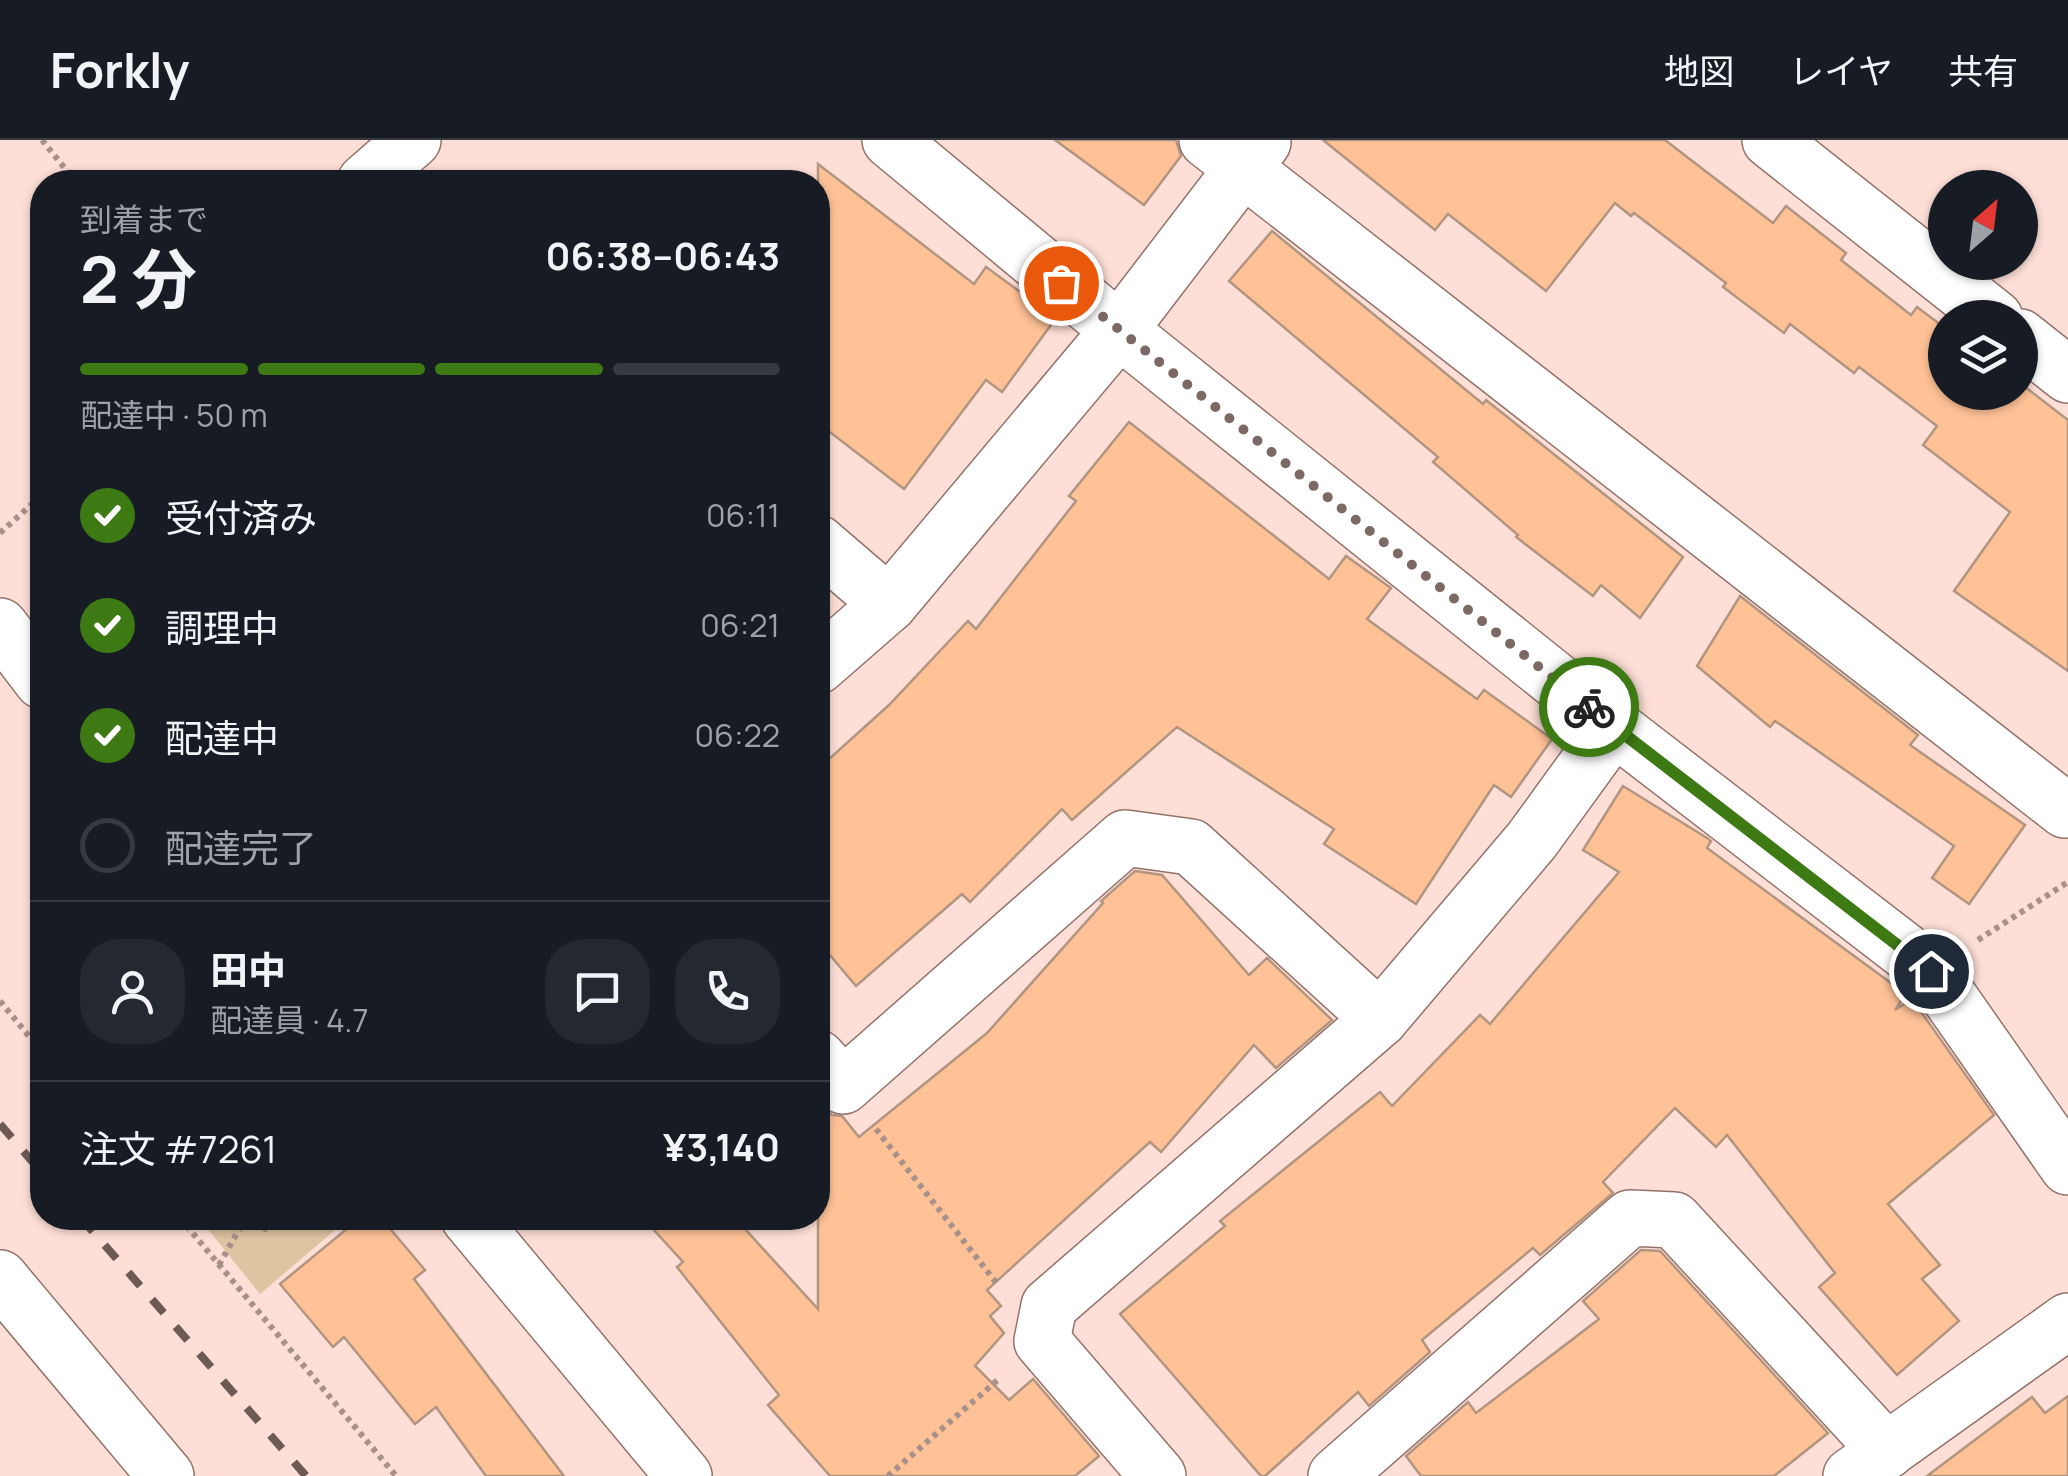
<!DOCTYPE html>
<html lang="ja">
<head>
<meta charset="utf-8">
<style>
  body { margin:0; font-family:Manrope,"Noto Sans JP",sans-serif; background:#242831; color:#f1f3f6; height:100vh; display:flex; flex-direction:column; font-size:38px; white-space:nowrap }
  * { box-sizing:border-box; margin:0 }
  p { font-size:32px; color:#9ea1a6 }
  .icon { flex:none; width:55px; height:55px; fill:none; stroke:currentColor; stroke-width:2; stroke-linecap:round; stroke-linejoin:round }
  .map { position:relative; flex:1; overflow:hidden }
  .drawer { position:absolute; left:30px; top:30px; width:800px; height:1060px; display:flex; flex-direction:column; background:#171b24; border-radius:40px; box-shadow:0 2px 8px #0004 }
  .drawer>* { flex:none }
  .needle { width:65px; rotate:28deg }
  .fabs { position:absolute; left:1928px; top:30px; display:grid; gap:20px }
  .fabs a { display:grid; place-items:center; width:110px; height:110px; border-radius:50%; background:#171b24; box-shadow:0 2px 8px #0004; font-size:50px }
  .pin { position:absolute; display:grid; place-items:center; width:85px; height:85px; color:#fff; margin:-42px; border:5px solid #fff; border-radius:50%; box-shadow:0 2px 10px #0007 }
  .courier { position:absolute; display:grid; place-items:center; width:100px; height:100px; margin:-50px; border:8px solid #3e7a14; border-radius:50%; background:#fff; color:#222; box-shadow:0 2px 12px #0007 }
  .overview em { font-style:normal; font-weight:700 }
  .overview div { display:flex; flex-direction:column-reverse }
  .overview { display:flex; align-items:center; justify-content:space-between; height:170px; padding:0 50px }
  h1 { font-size:65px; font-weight:700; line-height:75px }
  .bar { display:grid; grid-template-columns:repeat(4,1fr); gap:15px 10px; align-content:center; height:120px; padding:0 50px }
  .bar i { height:12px; border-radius:8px; background:#363941 }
  .bar .on { background:#3e7a14 }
  .bar p { grid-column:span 4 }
  .line { display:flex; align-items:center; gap:25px; padding:0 50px; border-top:2px solid #363941 }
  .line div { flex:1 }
  .round { display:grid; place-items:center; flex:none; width:105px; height:105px; border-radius:40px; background:#242831 }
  ol { padding:0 50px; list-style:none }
  li { display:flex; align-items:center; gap:30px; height:110px }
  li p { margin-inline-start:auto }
  li .icon { padding:10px; border-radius:50%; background:#3e7a14; color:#fff; stroke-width:4 }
  li:last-child { color:#9ea1a6 }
  li i { width:55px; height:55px; border:5px solid #363941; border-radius:50% }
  header { display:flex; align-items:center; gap:60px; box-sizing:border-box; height:140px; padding:0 50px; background:#171b24; border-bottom:2px solid #363941 }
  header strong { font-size:48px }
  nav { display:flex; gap:55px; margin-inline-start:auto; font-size:35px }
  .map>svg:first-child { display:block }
  .green { fill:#dec4a0 }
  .building { fill:#ffc297; stroke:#b29581; stroke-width:2.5 }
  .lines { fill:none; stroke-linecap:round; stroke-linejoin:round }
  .street-casing { stroke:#937269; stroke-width:58 }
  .secondary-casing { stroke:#937269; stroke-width:58 }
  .path { stroke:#a9918b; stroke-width:6; stroke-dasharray:5 5; stroke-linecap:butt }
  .street { stroke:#fff; stroke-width:55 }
  .secondary { stroke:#fff; stroke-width:55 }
  .rail { stroke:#6d5a55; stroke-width:8; stroke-dasharray:18 18; stroke-linecap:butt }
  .done { stroke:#7d6964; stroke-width:10; stroke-dasharray:0 18 }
  .route { stroke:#3e7a14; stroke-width:12 }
</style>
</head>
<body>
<header>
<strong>Forkly</strong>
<nav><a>地図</a><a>レイヤ</a><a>共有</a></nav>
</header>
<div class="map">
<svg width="2068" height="1336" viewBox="0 0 2068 1336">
  <rect width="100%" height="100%" fill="#fddfd7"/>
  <path class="green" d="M199 1078H349L260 1154Z"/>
  <g class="building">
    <path d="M1055 0H1176L1181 16 1144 65Z"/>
    <path d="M1323 0H1665L1773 83 1786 66 1846 113 1841 120 1911 175 1917 167 1945 188V252H2020V243L2068 280V531L1954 451 2010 372 1923 305 1937 286 1859 227 1854 233 1790 184 1784 193 1723 147 1726 143 1634 73 1631 76 1615 63 1546 151 1448 74 1435 90Z"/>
    <path d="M818 24 974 144 986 127 1056 178 1002 252 986 240 904 349 818 283Z"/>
    <path d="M1272 91 1483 264 1486 260 1683 417 1640 478 1601 445 1593 456 1516 397 1518 395 1433 322 1438 317 1229 141Z"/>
    <path d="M1129 282 1329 439 1346 416 1391 448 1367 479 1477 559 1484 550 1552 599 1511 657 1494 645 1416 764 1324 704 1334 689 1177 587 1072 680 1062 669 970 762 962 754 856 846 818 801V629L889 565 968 481 976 489 1076 361 1069 356Z"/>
    <path d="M1740 456 1918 595 1910 605 2025 685 1969 764 1932 738 1954 706 1775 581 1770 587 1697 526Z"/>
    <path d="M1623 646 1707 698 1711 701 1707 708 1906 854 1895 870 1912 859 1994 975 1888 1064 1940 1125 1922 1139 1959 1181 1897 1235 1819 1147 1835 1133 1727 995 1716 1007 1675 968 1603 1042 1613 1053 1540 1115 1533 1108 1422 1200 1430 1212 1369 1266 1358 1252 1265 1336H1261L1120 1174 1225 1086 1220 1081 1380 952 1392 966 1480 875 1490 884 1619 732 1583 710Z"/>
    <path d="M1135 731 1162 735 1249 835 1267 818 1332 880 1276 928 1254 905 1161 1012 1150 1002 987 1150 1001 1166 990 1176 1004 1193 975 1226 1009 1260 1033 1239 1099 1316 1075 1336H830L768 1265 779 1255 677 1127 683 1122 643 1078H735L818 1169V964L832 975 842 976 859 997 987 893 1103 763 1101 761Z"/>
    <path d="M360 1078H381L425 1130 414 1139 564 1336H486L436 1267 415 1284 344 1197 333 1207 280 1144Z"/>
    <path d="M1641 1110 1660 1111 1828 1293 1774 1336H1421L1406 1316 1468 1262 1476 1273 1599 1179 1583 1161Z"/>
    <path d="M2068 1256V1336H1927L2032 1257 2045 1273Z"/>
  </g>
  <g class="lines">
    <g class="street-casing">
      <g id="street">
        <path d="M890 0 1119 190 1614 587 1931 831 2068 1027"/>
        <path d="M1207 0 2065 670 2068 667"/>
        <path d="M1770 0 1995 178"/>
        <path d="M365 42 413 0"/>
        <path d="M2020 197 2068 235"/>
        <path d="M818 403 889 464"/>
        <path d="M0 486 42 541"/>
        <path d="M818 526 889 464 1119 190 1263 2"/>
        <path d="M818 918 843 946 1125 698 1191 707 1380 879 1532 700 1614 587"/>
        <path d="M469 1078 684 1336"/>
        <path d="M1158 1336 1042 1201 1049 1166 1380 879"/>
        <path d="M1336 1336 1630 1078 1674 1080 1887 1311"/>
        <path d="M1851 1336 2068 1181"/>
      </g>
    </g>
    <g class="secondary-casing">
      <path id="secondary" d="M0 1138 166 1336"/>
    </g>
    <g class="path">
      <path d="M42 0 76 42"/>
      <path d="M0 393 42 355"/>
      <path d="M1978 800 2068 742"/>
      <path d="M0 861 42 912"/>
      <path d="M876 989 998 1145"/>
      <path d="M180 1078 396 1336"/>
      <path d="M244 1078 266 1089 293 1078"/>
      <path d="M219 1125 245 1079"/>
      <path d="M888 1336 1000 1238"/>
    </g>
    <use href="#street" class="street"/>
    <use href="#secondary" class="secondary"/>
    <g class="rail">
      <path d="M0 984 42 1033"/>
      <path d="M81 1078 306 1336"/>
    </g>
  </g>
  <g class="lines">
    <path class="done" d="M1061 143 1589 567"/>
    <path class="route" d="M1589 567 1931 831"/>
  </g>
</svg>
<div class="fabs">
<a><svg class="needle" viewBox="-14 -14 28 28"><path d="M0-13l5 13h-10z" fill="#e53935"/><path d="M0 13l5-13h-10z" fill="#9ea1a6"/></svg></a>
<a><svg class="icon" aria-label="layers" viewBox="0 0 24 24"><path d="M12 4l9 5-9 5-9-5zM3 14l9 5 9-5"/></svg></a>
</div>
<div class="pin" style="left:1061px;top:143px;background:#ea580c"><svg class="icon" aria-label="bag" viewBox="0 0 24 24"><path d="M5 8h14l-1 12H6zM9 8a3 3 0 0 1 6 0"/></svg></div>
<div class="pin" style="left:1931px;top:831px;background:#1f2937"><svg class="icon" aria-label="home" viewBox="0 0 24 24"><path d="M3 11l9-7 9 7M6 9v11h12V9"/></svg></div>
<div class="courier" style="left:1589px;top:567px"><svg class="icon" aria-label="bike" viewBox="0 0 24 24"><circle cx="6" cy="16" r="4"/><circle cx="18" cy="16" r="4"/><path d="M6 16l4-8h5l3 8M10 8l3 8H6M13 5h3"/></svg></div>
<section class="drawer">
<div class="overview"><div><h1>2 分</h1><p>到着まで</p></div><em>06:38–06:43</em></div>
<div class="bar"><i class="on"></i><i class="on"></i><i class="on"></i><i></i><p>配達中 · 50 m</p></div>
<ol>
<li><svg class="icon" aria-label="check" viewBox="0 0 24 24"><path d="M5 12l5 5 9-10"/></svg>受付済み<p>06:11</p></li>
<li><svg class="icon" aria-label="check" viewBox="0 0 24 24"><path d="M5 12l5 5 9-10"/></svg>調理中<p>06:21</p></li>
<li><svg class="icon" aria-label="check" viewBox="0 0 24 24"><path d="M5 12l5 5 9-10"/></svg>配達中<p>06:22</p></li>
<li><i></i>配達完了</li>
</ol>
<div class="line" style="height:180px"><a class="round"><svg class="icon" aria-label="person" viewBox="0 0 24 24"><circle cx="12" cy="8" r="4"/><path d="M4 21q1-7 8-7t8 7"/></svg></a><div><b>田中</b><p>配達員 · 4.7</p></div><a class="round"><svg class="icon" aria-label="chat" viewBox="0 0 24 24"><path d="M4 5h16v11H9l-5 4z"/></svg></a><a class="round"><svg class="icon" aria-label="phone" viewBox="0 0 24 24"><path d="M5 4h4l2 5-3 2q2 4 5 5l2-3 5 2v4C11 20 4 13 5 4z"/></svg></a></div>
<div class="line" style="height:130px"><div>注文 #7261</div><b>¥3,140</b></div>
</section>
</div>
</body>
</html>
